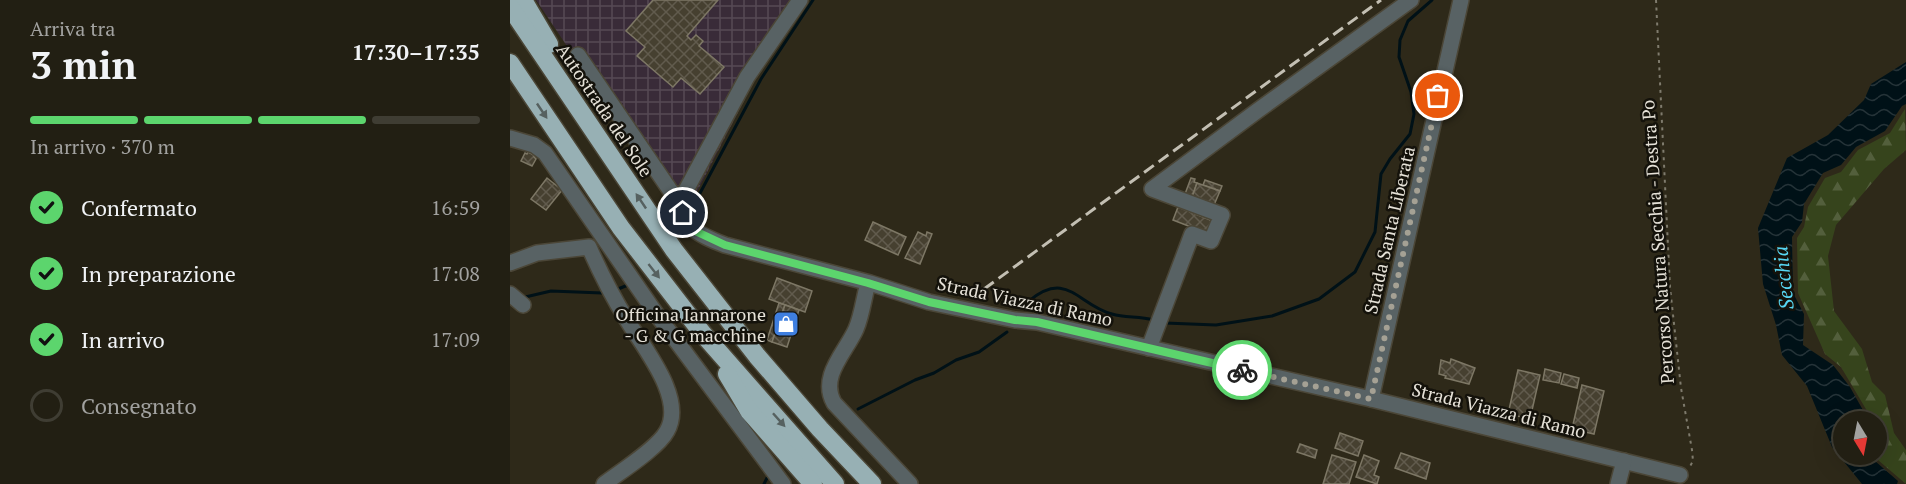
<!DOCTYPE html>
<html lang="it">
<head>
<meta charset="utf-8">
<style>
  body { margin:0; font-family:"PT Serif",serif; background:#2a271c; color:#f1f3f6; height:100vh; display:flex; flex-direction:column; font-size:22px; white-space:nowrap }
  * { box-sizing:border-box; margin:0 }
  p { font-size:20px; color:#a2a2a0 }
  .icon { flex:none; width:33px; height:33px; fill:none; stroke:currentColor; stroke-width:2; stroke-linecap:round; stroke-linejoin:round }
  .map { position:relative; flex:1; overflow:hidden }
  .drawer { display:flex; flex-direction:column; background:#221f13; width:510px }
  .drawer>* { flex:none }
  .needle { width:39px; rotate:170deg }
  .buttons { position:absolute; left:1323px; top:411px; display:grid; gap:12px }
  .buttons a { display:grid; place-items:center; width:54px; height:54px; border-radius:50%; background:#221f13; box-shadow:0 6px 24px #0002,0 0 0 2px #3f3d33; font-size:30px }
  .pin { position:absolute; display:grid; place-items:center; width:51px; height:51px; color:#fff; margin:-26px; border:3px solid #fff; border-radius:50%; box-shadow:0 2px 6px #0007 }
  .courier { position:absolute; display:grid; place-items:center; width:60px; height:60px; margin:-30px; border:4px solid #5cd56d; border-radius:50%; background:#fff; color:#222; box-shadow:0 2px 8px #0007 }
  .headline em { font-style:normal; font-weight:700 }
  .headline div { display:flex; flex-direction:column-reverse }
  .headline { display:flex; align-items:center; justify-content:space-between; height:102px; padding:0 30px }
  h1 { font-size:39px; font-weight:700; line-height:45px }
  .bar { display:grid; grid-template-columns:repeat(4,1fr); gap:9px 6px; align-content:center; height:72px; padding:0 30px }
  .bar i { height:8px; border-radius:4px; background:#3f3d33 }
  .bar .on { background:#5cd56d }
  .bar p { grid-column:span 4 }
  ol { padding:0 30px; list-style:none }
  li { display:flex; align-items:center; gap:18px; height:66px }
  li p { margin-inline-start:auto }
  li .icon { padding:6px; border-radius:50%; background:#5cd56d; color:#111; stroke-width:4 }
  li:last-child { color:#a2a2a0 }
  li i { width:33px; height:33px; border:3px solid #3f3d33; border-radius:50% }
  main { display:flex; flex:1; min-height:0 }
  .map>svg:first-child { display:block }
  .industrial { fill:url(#industrial-grid) }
  .forest { fill:url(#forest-firs) }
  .water { fill:url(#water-waves) }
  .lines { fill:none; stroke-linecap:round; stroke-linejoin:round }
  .stream { stroke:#001117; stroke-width:3 }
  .building { fill:url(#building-cross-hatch); stroke:#7d7765; stroke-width:1.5 }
  .minor-casing { stroke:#4b4637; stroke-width:18 }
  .highway-casing { stroke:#4b4637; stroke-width:21 }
  .path { stroke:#7f7b6d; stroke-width:2; stroke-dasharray:3 4.5; stroke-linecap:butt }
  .minor { stroke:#586264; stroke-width:15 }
  .highway { stroke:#97b0b4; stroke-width:18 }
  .rail { stroke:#c3bfb3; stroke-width:3; stroke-dasharray:12 6; stroke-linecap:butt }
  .oneway { fill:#566160 }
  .done { stroke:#a5a194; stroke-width:6; stroke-dasharray:0 10.8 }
  .route { stroke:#5cd56d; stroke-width:8 }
  .labels { text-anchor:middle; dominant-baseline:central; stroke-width:5; stroke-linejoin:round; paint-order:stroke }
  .street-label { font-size:18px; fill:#e5e1d7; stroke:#14120b }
  .poi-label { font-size:18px; fill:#e5e1d7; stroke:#14120b; text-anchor:end }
  .water-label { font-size:20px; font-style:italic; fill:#57d5f1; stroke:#14120b }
</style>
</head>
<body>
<main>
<section class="drawer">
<div class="headline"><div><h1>3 min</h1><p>Arriva tra</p></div><em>17:30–17:35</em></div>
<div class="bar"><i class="on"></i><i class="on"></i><i class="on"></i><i></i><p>In arrivo · 370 m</p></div>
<ol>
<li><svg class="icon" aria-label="check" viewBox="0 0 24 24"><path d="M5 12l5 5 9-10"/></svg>Confermato<p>16:59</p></li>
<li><svg class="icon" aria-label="check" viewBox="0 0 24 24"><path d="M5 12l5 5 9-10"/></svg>In preparazione<p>17:08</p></li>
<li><svg class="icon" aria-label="check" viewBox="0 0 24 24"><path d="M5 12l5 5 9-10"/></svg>In arrivo<p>17:09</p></li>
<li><i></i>Consegnato</li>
</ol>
</section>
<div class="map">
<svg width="1396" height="484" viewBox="0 0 1396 484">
  <defs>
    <pattern id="industrial-grid" width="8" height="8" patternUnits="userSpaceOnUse" patternTransform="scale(1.5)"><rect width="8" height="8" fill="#392b38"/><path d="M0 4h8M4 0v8" fill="none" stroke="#564954"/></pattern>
    <pattern id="forest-firs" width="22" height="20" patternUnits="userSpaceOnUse" patternTransform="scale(1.5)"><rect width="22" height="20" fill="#36441c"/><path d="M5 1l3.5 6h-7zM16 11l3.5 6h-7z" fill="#535f3c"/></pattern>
    <pattern id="water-waves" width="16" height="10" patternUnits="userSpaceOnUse" patternTransform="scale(1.5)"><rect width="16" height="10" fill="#001117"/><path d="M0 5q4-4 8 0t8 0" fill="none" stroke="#253338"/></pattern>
    <pattern id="building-cross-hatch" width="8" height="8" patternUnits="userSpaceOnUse" patternTransform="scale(1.5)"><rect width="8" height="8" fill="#464030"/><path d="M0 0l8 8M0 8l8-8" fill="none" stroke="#615b4d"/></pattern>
  </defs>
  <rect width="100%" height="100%" fill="#2e2919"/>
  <path class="industrial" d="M26 0H298L251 68 178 209 165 207Z"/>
  <path class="forest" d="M1395 109 1396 150 1374 169 1326 225 1318 256 1324 311 1352 349 1362 382 1375 395 1384 433 1396 450V484L1368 460 1366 422 1363 421 1331 367 1315 354 1288 293 1287 238 1294 227 1298 207 1315 178 1331 172 1348 150 1380 133Z"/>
  <path class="water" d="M1396 62V104L1392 106 1375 131 1346 147 1331 165 1313 173 1294 204 1292 222 1282 237 1283 293 1294 314 1293 345 1323 365 1340 387 1359 421 1334 422V454L1364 455 1365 461 1388 481 1387 484H1352L1322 447 1297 386 1272 355 1266 325 1253 284 1248 228 1277 158 1318 135 1354 100 1361 84Z"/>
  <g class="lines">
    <g class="stream">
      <path d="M181 210 251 79 303 0"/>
      <path d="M108 289 118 285"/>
      <path d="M11 298 41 291 92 293"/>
      <path d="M519 301C557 269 568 305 602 314 615 318 630 316 643 320"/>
      <path d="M655 323 706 325 762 316 809 299 845 272 865 232 871 174 880 159 900 134 904 114 901 92 889 57 890 40 898 21 922 0"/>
      <path d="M348 409 405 380 424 373 446 360 469 352 497 332"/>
      <path d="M254 484 257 478"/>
    </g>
  </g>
  <g class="building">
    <path d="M143 0H208L177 36 181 40 186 35 193 41 189 46 214 67 190 94 171 78 163 87 127 56 135 47 116 31Z"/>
    <path d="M18 152 24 155V157L26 159 22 166 11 161 15 153 17 154Z"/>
    <path d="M37 178 52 190 36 210 21 199Z"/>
    <path d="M681 178 685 179 684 182 687 183 682 197 675 194Z"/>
    <path d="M695 180 712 186 710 191 693 185Z"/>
    <path d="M687 183 710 191 704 205 682 197Z"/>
    <path d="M668 207 703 221 699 234 663 220Z"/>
    <path d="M363 222 396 237 388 255 355 240Z"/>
    <path d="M408 232 416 236 417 232 422 234 410 264 395 258Z"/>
    <path d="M267 278 302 291 295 312 259 299Z"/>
    <path d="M269 303 275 305 262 342 257 340Z"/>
    <path d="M275 305 289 310 277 347 262 342Z"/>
    <path d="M941 359 965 368 959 384 935 378 936 376 929 374 931 360 940 363Z"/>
    <path d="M1035 369 1051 373 1049 383 1033 380Z"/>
    <path d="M1008 370 1030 375 1020 419 998 414Z"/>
    <path d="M1054 374 1069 378 1067 388 1051 384Z"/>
    <path d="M1072 385 1094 391 1084 434 1062 429Z"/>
    <path d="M830 433 853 441 848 456 825 448Z"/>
    <path d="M790 444 807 450 805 458 787 452Z"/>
    <path d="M891 453 920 463 916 479 885 468Z"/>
    <path d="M822 455 846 462 839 484H813Z"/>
    <path d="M854 455 869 461 864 475 869 477 867 484 846 477Z"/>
  </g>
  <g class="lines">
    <g class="minor-casing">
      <g id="minor">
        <path d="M290 0 237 77 175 192C165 225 189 235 215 245L360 283 419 302 505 320 527 322 861 399 1170 475"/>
        <path d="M68 55 162 193 172 203"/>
        <path d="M0 138 24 145 35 153 147 315 273 484"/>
        <path d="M0 263 27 253 79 247C90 272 102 296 117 320 133 347 176 398 157 431 148 448 110 472 94 484"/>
        <path d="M358 283C354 297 352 315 346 329 336 352 309 376 324 403L400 484"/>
        <path d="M0 294 13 305"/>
        <path d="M639 348 682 234 701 241 712 215 642 189 747 111 901 0"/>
        <path d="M861 399 951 0"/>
        <path d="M1108 484 1114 461"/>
      </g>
    </g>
    <g class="highway-casing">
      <g id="highway">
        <path d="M13 0 39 44"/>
        <path d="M0 7 164 250 247 356 310 429 362 484"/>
        <path d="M0 63 111 228 193 334 325 484"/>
        <path d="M217 374 239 411 303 484"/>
      </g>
    </g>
    <path class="path" d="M1146 0 1160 287 1171 388 1182 450 1183 461 1179 468"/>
    <use href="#minor" class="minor"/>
    <use href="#highway" class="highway"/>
    <path class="rail" d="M474 289 871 0"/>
  </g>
  <defs><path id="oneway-solid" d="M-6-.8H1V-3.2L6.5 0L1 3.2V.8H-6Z" transform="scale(1.5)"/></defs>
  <g class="oneway">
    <use href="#oneway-solid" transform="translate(32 111) rotate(56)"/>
    <use href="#oneway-solid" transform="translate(131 201) rotate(-124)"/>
    <use href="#oneway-solid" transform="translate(144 271) rotate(52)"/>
    <use href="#oneway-solid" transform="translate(269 420) rotate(48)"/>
  </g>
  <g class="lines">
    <path class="done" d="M732 370 861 399 928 96"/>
    <path class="route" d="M173 213 183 230 215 245 358 283 419 302 505 320 527 322 732 370"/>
  </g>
  <defs>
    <g id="shop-square" transform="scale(1.35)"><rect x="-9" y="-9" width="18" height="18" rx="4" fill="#3f7fe0" stroke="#14120b"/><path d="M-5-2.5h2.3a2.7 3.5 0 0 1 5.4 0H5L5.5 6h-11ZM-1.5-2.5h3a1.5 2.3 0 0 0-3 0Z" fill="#fff"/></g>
  </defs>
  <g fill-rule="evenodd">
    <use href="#shop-square" x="276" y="324"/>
  </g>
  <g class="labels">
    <g class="street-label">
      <text transform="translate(95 110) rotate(56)">Autostrada del Sole</text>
      <text transform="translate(879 230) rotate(-77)">Strada Santa Liberata</text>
      <text transform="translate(1147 242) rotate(-94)">Percorso Natura Secchia - Destra Po</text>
      <text transform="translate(515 301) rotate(12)">Strada Viazza di Ramo</text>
      <text transform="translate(989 410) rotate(14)">Strada Viazza di Ramo</text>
    </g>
    <g class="poi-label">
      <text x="256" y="314">Officina Iannarone<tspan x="256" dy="21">- G &amp; G macchine</tspan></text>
    </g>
    <g class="water-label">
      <text transform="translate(1273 278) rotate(-96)">Secchia</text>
    </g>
  </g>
</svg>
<div class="buttons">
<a><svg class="needle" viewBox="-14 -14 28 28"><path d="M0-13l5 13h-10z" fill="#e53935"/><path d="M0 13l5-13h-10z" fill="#a2a2a0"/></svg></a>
</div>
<div class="pin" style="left:928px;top:96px;background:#ea580c"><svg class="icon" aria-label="bag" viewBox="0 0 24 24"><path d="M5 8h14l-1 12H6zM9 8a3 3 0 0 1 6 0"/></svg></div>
<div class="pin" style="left:173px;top:213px;background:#1f2937"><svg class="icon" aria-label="home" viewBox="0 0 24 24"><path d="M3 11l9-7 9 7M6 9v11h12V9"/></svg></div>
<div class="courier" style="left:732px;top:370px"><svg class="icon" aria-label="bike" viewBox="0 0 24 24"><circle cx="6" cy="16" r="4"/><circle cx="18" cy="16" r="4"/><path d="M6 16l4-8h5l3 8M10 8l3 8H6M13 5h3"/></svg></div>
</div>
</main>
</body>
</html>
